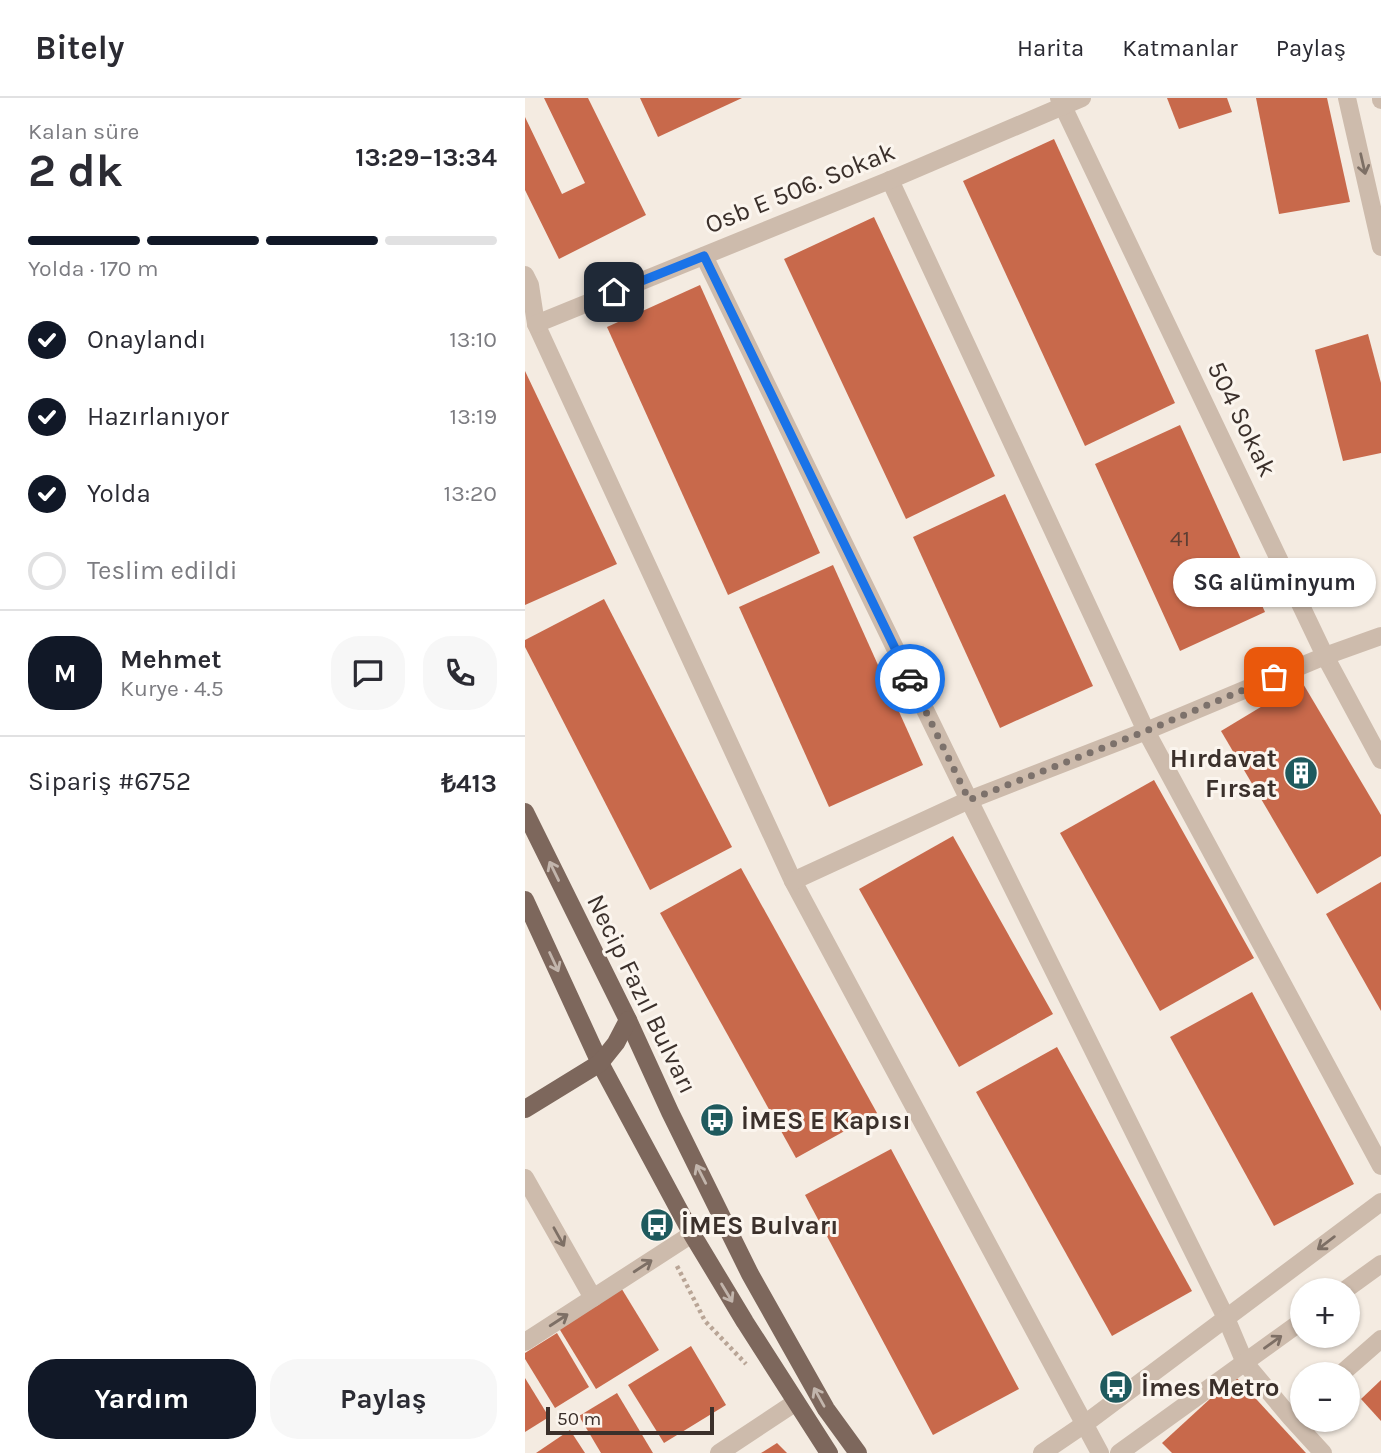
<!DOCTYPE html>
<html lang="tr">
<head>
<meta charset="utf-8">
<style>
  body { margin:0; font-family:Karla,sans-serif; background:#f7f7f7; color:#2b2b33; height:100vh; display:flex; flex-direction:column; font-size:26px; white-space:nowrap }
  * { box-sizing:border-box; margin:0 }
  p { font-size:23px; color:#7c7c81 }
  .icon { flex:none; width:38px; height:38px; fill:none; stroke:currentColor; stroke-width:2; stroke-linecap:round; stroke-linejoin:round }
  .map { position:relative; flex:1; overflow:hidden }
  .drawer { display:flex; flex-direction:column; background:#fff; width:525px }
  .drawer>* { flex:none }
  .buttons { position:absolute; left:765px; top:1180px; display:grid; gap:14px }
  .buttons a { display:grid; place-items:center; width:70px; height:70px; border-radius:50%; background:#fff; box-shadow:0 2px 5px #0004; font-size:35px }
  .scale { position:absolute; left:21px; bottom:18px; width:168px; box-sizing:border-box; padding-left:7px; border:4px solid #3b302b; border-top:0; font-size:19px; line-height:24px; white-space:nowrap; color:#3b302b; -webkit-text-stroke:5px #fbf5ee; paint-order:stroke }
  .pin { position:absolute; display:grid; place-items:center; width:60px; height:60px; color:#fff; margin:-30px; border-radius:14px; box-shadow:0 4px 10px #0006 }
  .courier { position:absolute; display:grid; place-items:center; width:70px; height:70px; margin:-35px; border:5px solid #1a73e8; border-radius:50%; background:#fff; color:#222; box-shadow:0 2px 9px #0007 }
  .bubble { position:absolute; height:49px; border-radius:24px; background:#fff; box-shadow:0 2px 5px #0004; font-size:23px; font-weight:700; line-height:49px; text-align:center }
  .headline em { font-style:normal; font-weight:700 }
  .headline div { display:flex; flex-direction:column-reverse }
  .headline { display:flex; align-items:center; justify-content:space-between; height:119px; padding:0 28px }
  h1 { font-size:46px; font-weight:700; line-height:52px }
  .bar { display:grid; grid-template-columns:repeat(4,1fr); gap:10px 7px; align-content:center; height:84px; padding:0 28px }
  .bar i { height:9px; border-radius:5px; background:#e1e1e2 }
  .bar .selected { background:#111827 }
  .bar p { grid-column:span 4 }
  .line { display:flex; align-items:center; gap:18px; padding:0 28px; border-top:2px solid #e1e1e2 }
  .line div { flex:1 }
  .round { display:grid; place-items:center; flex:none; width:74px; height:74px; border-radius:28px; background:#f7f7f7 }
  ol { padding:0 28px; list-style:none }
  li { display:flex; align-items:center; gap:21px; height:77px }
  li p { margin-inline-start:auto }
  li .icon { padding:7px; border-radius:50%; background:#111827; color:#fff; stroke-width:4 }
  li:last-child { color:#7c7c81 }
  li i { width:38px; height:38px; border:4px solid #e1e1e2; border-radius:50% }
  .cta { display:flex; gap:14px; margin-top:auto; padding:14px 28px }
  .cta a { flex:1; height:80px; border-radius:28px; background:#111827; color:#fff; font-size:28px; font-weight:700; line-height:80px; text-align:center }
  .cta a+a { background:#f7f7f7; color:#2b2b33 }
  header { display:flex; align-items:center; gap:42px; box-sizing:border-box; height:98px; padding:0 35px; background:#fff; border-bottom:2px solid #e1e1e2 }
  header strong { font-size:33px }
  nav { display:flex; gap:38px; margin-inline-start:auto; font-size:24px }
  main { display:flex; flex:1; min-height:0 }
  .map>svg:first-child { display:block }
  .building { fill:#c8694b }
  .lines { fill:none; stroke-linecap:round; stroke-linejoin:round }
  .path { stroke:#b9a596; stroke-width:4.5; stroke-dasharray:3.5 3.5; stroke-linecap:butt }
  .minor { stroke:#cdbbac; stroke-width:18 }
  .tertiary { stroke:#cdbbac; stroke-width:18 }
  .primary { stroke:#7d675c; stroke-width:18 }
  .oneway { stroke:#7d6f65 }
  .oneway2 { stroke:#c2b5ac }
  .done { stroke:#7c716b; stroke-width:7; stroke-dasharray:0 12.6 }
  .route { stroke:#1a73e8; stroke-width:9 }
  .labels { text-anchor:middle; dominant-baseline:central; stroke-width:6; stroke-linejoin:round; paint-order:stroke }
  .number-label { font-size:23px; fill:#5e3e33 }
  .street-label { font-size:26px; fill:#3b302b; stroke:#fbf5ee }
  .poi-label { font-size:26px; font-weight:bold; fill:#3b302b; stroke:#fbf5ee; text-anchor:start }
</style>
</head>
<body>
<header>
<strong>Bitely</strong>
<nav><a>Harita</a><a>Katmanlar</a><a>Paylaş</a></nav>
</header>
<main>
<section class="drawer">
<div class="headline"><div><h1>2 dk</h1><p>Kalan süre</p></div><em>13:29–13:34</em></div>
<div class="bar"><i class="selected"></i><i class="selected"></i><i class="selected"></i><i></i><p>Yolda · 170 m</p></div>
<ol>
<li><svg class="icon" aria-label="check" viewBox="0 0 24 24"><path d="M5 12l5 5 9-10"/></svg>Onaylandı<p>13:10</p></li>
<li><svg class="icon" aria-label="check" viewBox="0 0 24 24"><path d="M5 12l5 5 9-10"/></svg>Hazırlanıyor<p>13:19</p></li>
<li><svg class="icon" aria-label="check" viewBox="0 0 24 24"><path d="M5 12l5 5 9-10"/></svg>Yolda<p>13:20</p></li>
<li><i></i>Teslim edildi</li>
</ol>
<div class="line" style="height:126px"><b class="round" style="background:#111827;color:#fff">M</b><div><b>Mehmet</b><p>Kurye · 4.5</p></div><a class="round"><svg class="icon" aria-label="chat" viewBox="0 0 24 24"><path d="M4 5h16v11H9l-5 4z"/></svg></a><a class="round"><svg class="icon" aria-label="phone" viewBox="0 0 24 24"><path d="M5 4h4l2 5-3 2q2 4 5 5l2-3 5 2v4C11 20 4 13 5 4z"/></svg></a></div>
<div class="line" style="height:91px"><div>Sipariş #6752</div><b>₺413</b></div>
<div class="cta"><a>Yardım</a><a>Paylaş</a></div>
</section>
<div class="map">
<svg width="856" height="1355" viewBox="0 0 856 1355">
  <rect width="100%" height="100%" fill="#f4ebe1"/>
  <g class="building">
    <path d="M19 0H63L121 117 34 161 0 92V19L37 96 60 85Z"/>
    <path d="M115 0H217L133 39Z"/>
    <path d="M642 0H702L707 14 654 31Z"/>
    <path d="M731 0H802L825 104 754 116Z"/>
    <path d="M529 41 650 305 560 348 438 83Z"/>
    <path d="M349 119 470 378 381 421 259 161Z"/>
    <path d="M175 187 295 455 203 497 82 229Z"/>
    <path d="M843 236 856 285V355L818 363 790 252Z"/>
    <path d="M0 273 92 466 0 507Z"/>
    <path d="M655 327 740 514 655 553 570 366Z"/>
    <path d="M480 396 568 588 475 630 388 439Z"/>
    <path d="M308 467 398 667 304 709 214 509Z"/>
    <path d="M79 501 207 749 125 792 0 549V542Z"/>
    <path d="M777 584 856 717V758L792 796 696 633Z"/>
    <path d="M629 682 729 860 635 913 535 735Z"/>
    <path d="M428 738 528 916 434 969 334 791Z"/>
    <path d="M216 770 352 1015 271 1060 135 815Z"/>
    <path d="M856 784V913L801 816Z"/>
    <path d="M727 894 829 1086 749 1128 645 939Z"/>
    <path d="M532 949 667 1193 587 1238 451 994Z"/>
    <path d="M366 1051 494 1291 408 1337 280 1097Z"/>
    <path d="M95 1188 134 1252 71 1291 32 1227Z"/>
    <path d="M32 1235 64 1289 30 1310 0 1261V1255Z"/>
    <path d="M166 1248 201 1307 139 1345 103 1287Z"/>
    <path d="M710 1278 781 1355H647L637 1345Z"/>
    <path d="M0 1280 24 1319 0 1334Z"/>
    <path d="M856 1282V1323L836 1301Z"/>
    <path d="M92 1295 128 1355H76L54 1318Z"/>
    <path d="M45 1332 60 1355H11Z"/>
    <path d="M252 1345 262 1355H236Z"/>
  </g>
  <g class="lines">
    <path class="path" d="M152 1168 180 1223 221 1266"/>
    <g class="minor">
      <path d="M534 0 800 558 856 662"/>
      <path d="M365 82 621 633 856 1068"/>
      <path d="M179 158 444 702 701 1220 720 1265 766 1320 798 1355"/>
      <path d="M0 177 5 187 11 226 268 783 575 1355"/>
      <path d="M11 226 365 82 557 0"/>
      <path d="M268 783 444 702 621 633 800 558 856 538"/>
      <path d="M0 1080 68 1200"/>
      <path d="M0 1244 167 1136"/>
      <path d="M816 1276 856 1241"/>
      <path d="M194 1355 271 1304"/>
    </g>
    <g class="tertiary">
      <path d="M822 0 856 149"/>
      <path d="M856 0V2"/>
      <path d="M820 1192 856 1166"/>
      <path d="M517 1355 561 1325 856 1104"/>
      <path d="M594 1355 777 1223"/>
    </g>
    <g class="primary">
      <path d="M0 714 103 922 145 1014 225 1176 301 1311 333 1355"/>
      <path d="M0 802 75 965 167 1136 220 1224 304 1355"/>
      <path d="M0 1011 75 965 91 945 103 922"/>
    </g>
  </g>
  <defs><path id="oneway-shaft" d="M-6 0H5M1.5-3L5.5 0L1.5 3" fill="none" stroke-width="1.6" stroke-linecap="round" stroke-linejoin="round" transform="scale(1.75)"/></defs>
  <g class="oneway">
    <use href="#oneway-shaft" transform="translate(838 66) rotate(77)"/>
    <use href="#oneway-shaft" transform="translate(34 1139) rotate(61)"/>
    <use href="#oneway-shaft" transform="translate(801 1145) rotate(143)"/>
    <use href="#oneway-shaft" transform="translate(118 1168) rotate(-33)"/>
    <use href="#oneway-shaft" transform="translate(34 1222) rotate(-33)"/>
    <use href="#oneway-shaft" transform="translate(748 1244) rotate(-36)"/>
  </g>
  <g class="oneway2">
    <use href="#oneway-shaft" transform="translate(29 773) rotate(-116)"/>
    <use href="#oneway-shaft" transform="translate(29 864) rotate(65)"/>
    <use href="#oneway-shaft" transform="translate(176 1076) rotate(-117)"/>
    <use href="#oneway-shaft" transform="translate(202 1195) rotate(59)"/>
    <use href="#oneway-shaft" transform="translate(294 1299) rotate(-119)"/>
  </g>
  <g class="lines">
    <path class="done" d="M385 581 444 702 621 633 749 579"/>
    <path class="route" d="M89 194 179 158 385 581"/>
  </g>
  <defs>
    <g id="building-disc" transform="scale(1.75)"><circle r="9.5" fill="#1f5a5e" stroke="#fbf5ee"/><path d="M-4-6H4V6H1V3H-1V6H-4ZM-2.5-4.3h1.7v1.8h-1.7ZM.8-4.3h1.7v1.8H.8ZM-2.5-1h1.7V.8h-1.7ZM.8-1h1.7V.8H.8Z" fill="#fff"/></g>
    <g id="bus-disc" transform="scale(1.75)"><circle r="9.5" fill="#1f5a5e" stroke="#fbf5ee"/><path d="M-5-6H5V4H4V6H2V4H-2V6H-4V4H-5ZM-3.5-4V0h7V-4ZM-3.5 1.2v1.5H-2V1.2ZM2 1.2v1.5H3.5V1.2Z" fill="#fff"/></g>
  </defs>
  <g fill-rule="evenodd">
    <use href="#building-disc" x="776" y="675"/>
    <use href="#bus-disc" x="192" y="1022"/>
    <use href="#bus-disc" x="132" y="1127"/>
    <use href="#bus-disc" x="591" y="1289"/>
  </g>
  <g class="labels">
    <g class="number-label">
      <text x="655" y="440">41</text>
    </g>
    <g class="street-label">
      <text transform="translate(275 90) rotate(-22)">Osb E 506. Sokak</text>
      <text transform="translate(717 321) rotate(64)">504 Sokak</text>
      <text transform="translate(117 896) rotate(64)">Necip Fazıl Bulvarı</text>
    </g>
    <g class="poi-label">
      <text x="752" y="660" text-anchor="end">Hırdavat<tspan x="752" dy="30">Fırsat</tspan></text>
      <text x="216" y="1022">İMES E Kapısı</text>
      <text x="156" y="1127">İMES Bulvarı</text>
      <text x="616" y="1289">İmes Metro</text>
    </g>
  </g>
</svg>
<div class="buttons">
<a>+</a>
<a>−</a>
</div>
<div class="scale">50 m</div>
<div class="pin" style="left:749px;top:579px;background:#ea580c"><svg class="icon" aria-label="bag" viewBox="0 0 24 24"><path d="M5 8h14l-1 12H6zM9 8a3 3 0 0 1 6 0"/></svg></div>
<div class="pin" style="left:89px;top:194px;background:#1f2937"><svg class="icon" aria-label="home" viewBox="0 0 24 24"><path d="M3 11l9-7 9 7M6 9v11h12V9"/></svg></div>
<div class="courier" style="left:385px;top:581px"><svg class="icon" aria-label="car" viewBox="0 0 24 24"><path d="M5 17H2v-5l4-1 3-4h7l3 4 3 1v5h-3M9 17h6M6 11h13"/><circle cx="7" cy="17" r="2"/><circle cx="17" cy="17" r="2"/></svg></div>
<div class="bubble" style="left:648px;top:460px;width:203px">SG alüminyum</div>
</div>
</main>
</body>
</html>
